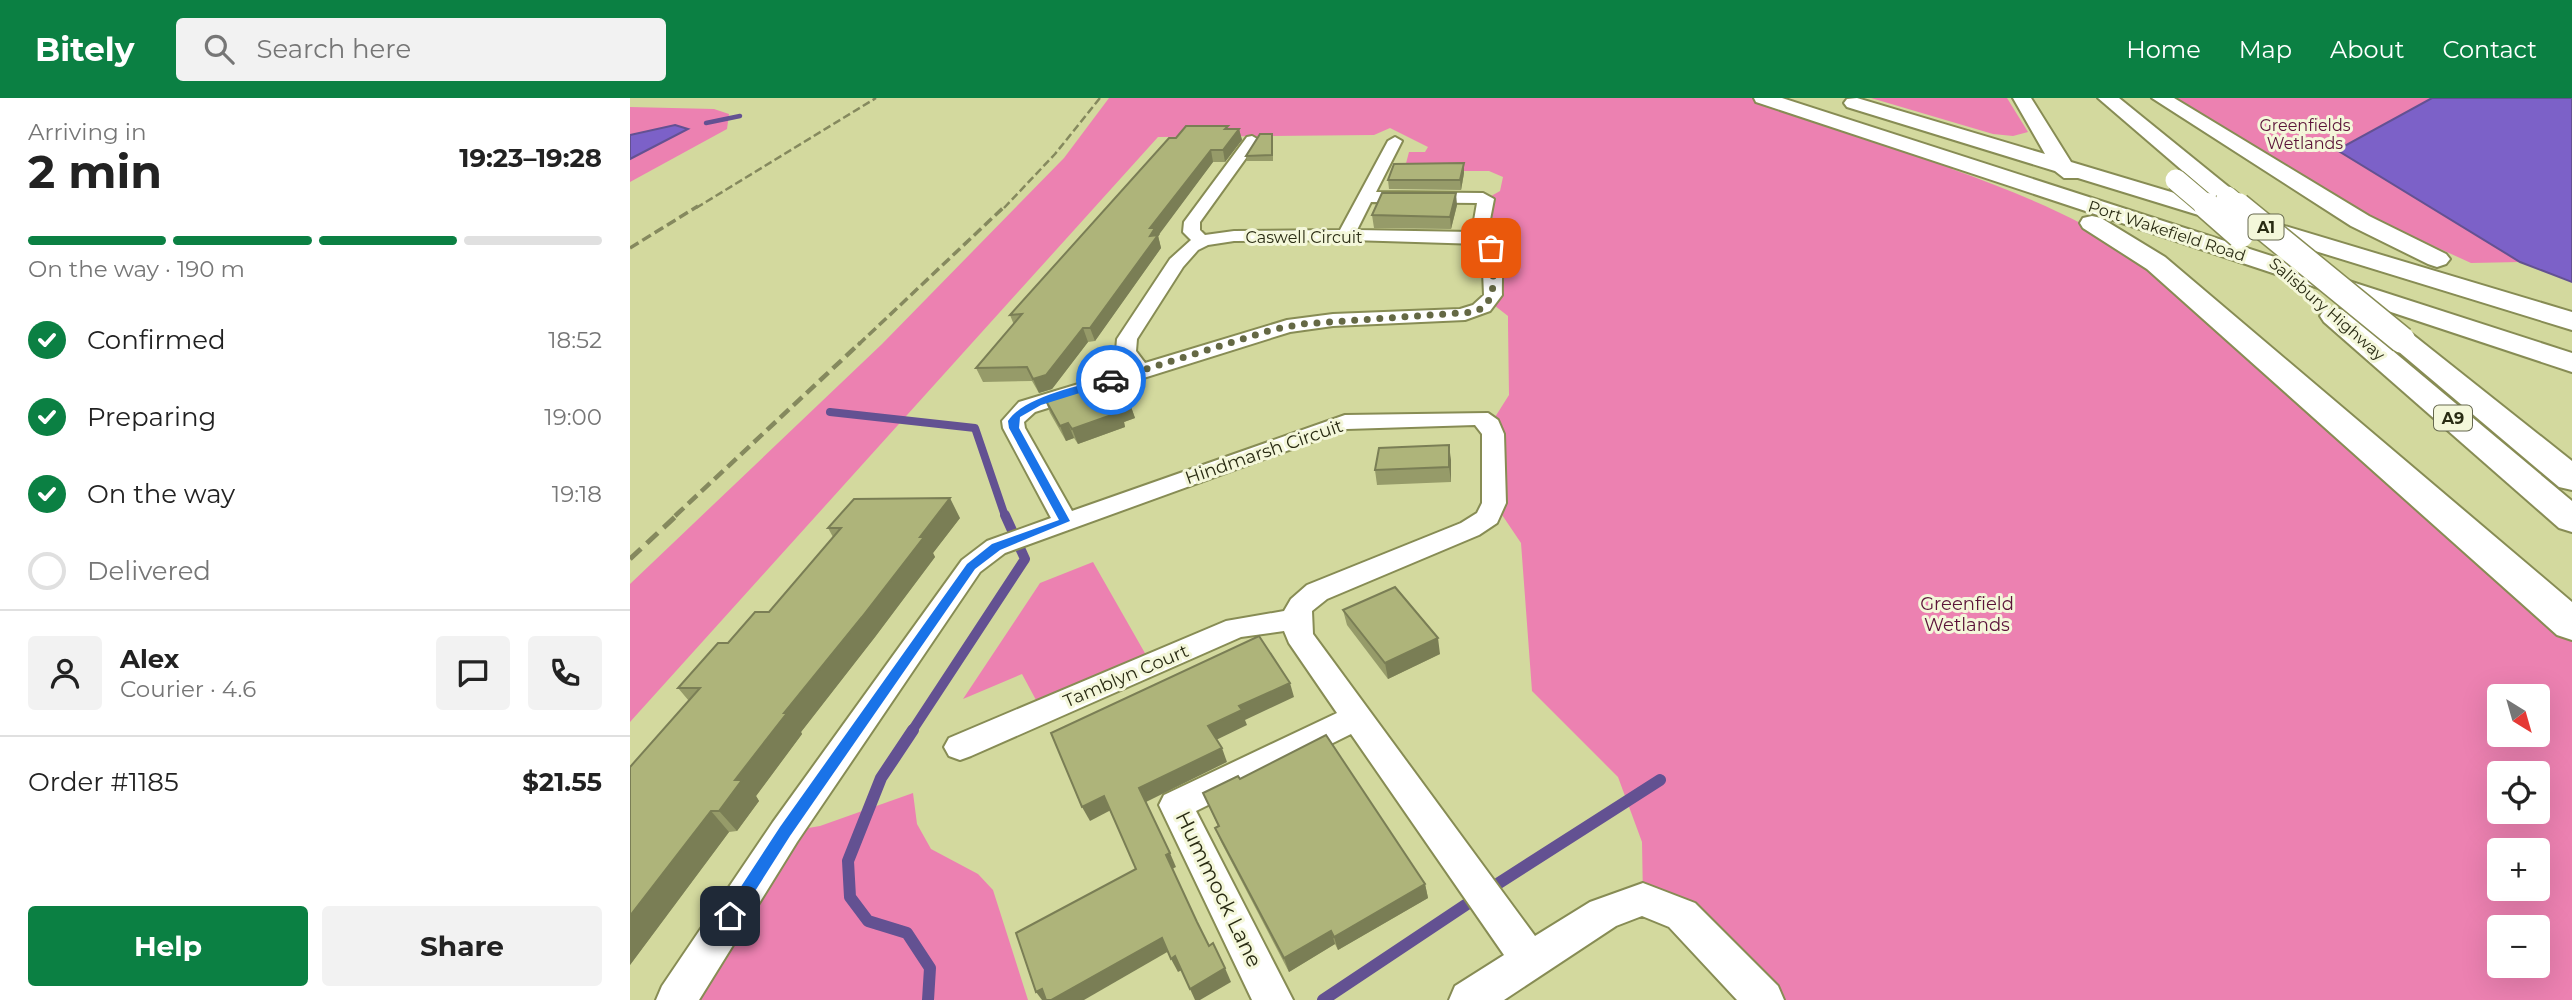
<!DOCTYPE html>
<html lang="en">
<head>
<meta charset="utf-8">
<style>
  body { margin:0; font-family:Montserrat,sans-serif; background:#f2f2f2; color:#222; height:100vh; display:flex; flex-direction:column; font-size:26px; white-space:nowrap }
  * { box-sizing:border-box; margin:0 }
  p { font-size:23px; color:#767676 }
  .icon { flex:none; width:38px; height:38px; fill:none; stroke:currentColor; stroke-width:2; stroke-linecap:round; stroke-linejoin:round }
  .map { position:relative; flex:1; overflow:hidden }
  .drawer { display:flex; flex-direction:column; background:#fff; width:630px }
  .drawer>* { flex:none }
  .needle { width:46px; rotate:143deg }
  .tools { position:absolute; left:1857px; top:586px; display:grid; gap:14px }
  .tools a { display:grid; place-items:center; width:63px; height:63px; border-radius:7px; background:#fff; box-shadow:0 7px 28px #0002; font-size:35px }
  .pin { position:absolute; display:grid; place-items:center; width:60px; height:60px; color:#fff; margin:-30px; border-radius:14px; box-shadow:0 4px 10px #0006 }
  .courier { position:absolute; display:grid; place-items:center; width:70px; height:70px; margin:-35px; border:5px solid #1a73e8; border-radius:50%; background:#fff; color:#222; box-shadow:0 2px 9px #0007 }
  .overview em { font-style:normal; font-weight:700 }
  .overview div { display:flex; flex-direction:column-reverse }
  .overview { display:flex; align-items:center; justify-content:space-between; height:119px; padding:0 28px }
  h1 { font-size:46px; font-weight:700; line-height:52px }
  .bar { display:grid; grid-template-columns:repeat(4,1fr); gap:10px 7px; align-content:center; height:84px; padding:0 28px }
  .bar i { height:9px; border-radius:5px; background:#e0e0e0 }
  .bar .selected { background:#0b8043 }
  .bar p { grid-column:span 4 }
  .line { display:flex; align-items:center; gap:18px; padding:0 28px; border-top:2px solid #e0e0e0 }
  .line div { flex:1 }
  .round { display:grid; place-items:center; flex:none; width:74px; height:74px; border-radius:7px; background:#f2f2f2 }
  ol { padding:0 28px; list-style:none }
  li { display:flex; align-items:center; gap:21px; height:77px }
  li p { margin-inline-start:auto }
  li .icon { padding:7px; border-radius:50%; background:#0b8043; color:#fff; stroke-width:4 }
  li:last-child { color:#767676 }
  li i { width:38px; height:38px; border:4px solid #e0e0e0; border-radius:50% }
  .cta { display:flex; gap:14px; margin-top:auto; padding:14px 28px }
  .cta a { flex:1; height:80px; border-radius:7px; background:#0b8043; color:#fff; font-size:28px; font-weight:700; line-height:80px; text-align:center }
  .cta a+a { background:#f2f2f2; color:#222 }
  header { display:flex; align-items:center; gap:42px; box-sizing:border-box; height:98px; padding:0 35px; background:#0b8043; color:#fff }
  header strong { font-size:33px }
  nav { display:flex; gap:38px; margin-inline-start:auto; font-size:24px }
  .search { width:490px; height:63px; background:#f2f2f2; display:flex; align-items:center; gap:18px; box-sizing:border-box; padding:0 24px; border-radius:7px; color:#767676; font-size:26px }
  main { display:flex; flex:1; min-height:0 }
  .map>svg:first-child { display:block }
  .green { fill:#ec81b1; fill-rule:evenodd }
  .water { fill:#7c61c8; stroke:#635192; stroke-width:2 }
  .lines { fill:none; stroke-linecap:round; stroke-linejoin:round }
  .stream-far3 { stroke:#635192; stroke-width:4.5 }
  .stream-far2 { stroke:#635192; stroke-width:8 }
  .stream-far1 { stroke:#635192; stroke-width:10 }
  .stream { stroke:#635192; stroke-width:12 }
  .street-casing { stroke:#878c54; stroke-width:4 }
  .highway-casing { stroke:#878c54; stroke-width:4 }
  .street { fill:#fff; fill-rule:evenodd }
  .highway { fill:#fff; fill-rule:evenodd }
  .rail-far3 { stroke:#85895e; stroke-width:2.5; stroke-dasharray:8 3.5; stroke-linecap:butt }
  .rail-far2 { stroke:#85895e; stroke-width:3.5; stroke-dasharray:10 4.5; stroke-linecap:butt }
  .rail-far1 { stroke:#85895e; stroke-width:4.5; stroke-dasharray:12 6; stroke-linecap:butt }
  .rail { stroke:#85895e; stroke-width:5; stroke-dasharray:15 8; stroke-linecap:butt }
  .highway-bridge-far1-casing { stroke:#878c54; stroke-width:23; stroke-linecap:butt }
  .highway-bridge-casing { stroke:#878c54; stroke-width:29; stroke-linecap:butt }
  .highway-bridge-far1 { stroke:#fff; stroke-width:21 }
  .highway-bridge { stroke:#fff; stroke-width:26 }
  .wall { fill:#969b69 }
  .shaded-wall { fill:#7a7e55 }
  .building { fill:#aeb47a; stroke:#7a7e55; stroke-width:2 }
  .route { fill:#1a73e8 }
  .done { stroke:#646844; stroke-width:7; stroke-dasharray:0 12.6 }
  .labels { text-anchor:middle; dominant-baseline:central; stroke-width:6; stroke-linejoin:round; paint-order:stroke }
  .far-park-label { font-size:16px; fill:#5b1339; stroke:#f4f7da }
  .shield { fill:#f4f7da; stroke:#66684f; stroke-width:2 }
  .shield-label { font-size:16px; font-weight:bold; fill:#292b13 }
  .far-street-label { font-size:16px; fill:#292b13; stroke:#f4f7da }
  .street-label { font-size:18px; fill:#292b13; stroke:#f4f7da }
  .park-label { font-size:18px; fill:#5b1339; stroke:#f4f7da }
  .near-street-label { font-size:21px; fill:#292b13; stroke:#f4f7da }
</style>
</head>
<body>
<header>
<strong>Bitely</strong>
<div class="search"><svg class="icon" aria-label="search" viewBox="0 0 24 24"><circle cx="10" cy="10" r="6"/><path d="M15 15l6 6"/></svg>Search here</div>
<nav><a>Home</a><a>Map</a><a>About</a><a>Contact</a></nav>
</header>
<main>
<section class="drawer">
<div class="overview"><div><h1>2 min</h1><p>Arriving in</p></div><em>19:23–19:28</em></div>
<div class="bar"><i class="selected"></i><i class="selected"></i><i class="selected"></i><i></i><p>On the way · 190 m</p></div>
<ol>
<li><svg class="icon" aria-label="check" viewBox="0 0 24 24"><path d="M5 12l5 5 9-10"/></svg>Confirmed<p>18:52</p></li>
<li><svg class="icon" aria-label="check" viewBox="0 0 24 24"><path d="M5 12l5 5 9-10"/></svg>Preparing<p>19:00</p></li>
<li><svg class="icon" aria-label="check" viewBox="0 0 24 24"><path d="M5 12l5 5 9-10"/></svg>On the way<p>19:18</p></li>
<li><i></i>Delivered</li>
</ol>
<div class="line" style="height:126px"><a class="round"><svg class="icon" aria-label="person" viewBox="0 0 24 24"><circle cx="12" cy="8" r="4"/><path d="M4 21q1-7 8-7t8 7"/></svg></a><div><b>Alex</b><p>Courier · 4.6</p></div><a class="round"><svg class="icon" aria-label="chat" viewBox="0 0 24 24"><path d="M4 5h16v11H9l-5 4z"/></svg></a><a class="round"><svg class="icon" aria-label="phone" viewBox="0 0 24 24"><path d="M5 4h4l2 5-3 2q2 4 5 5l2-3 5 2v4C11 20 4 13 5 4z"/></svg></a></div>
<div class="line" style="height:91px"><div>Order #1185</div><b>$21.55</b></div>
<div class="cta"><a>Help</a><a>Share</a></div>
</section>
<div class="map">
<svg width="1942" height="902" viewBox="0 0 1942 902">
  <rect width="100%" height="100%" fill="#d3d99e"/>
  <g class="green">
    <path d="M479 0H1133L1330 66 1322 71C1386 94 1448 119 1505 157L1942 542V902H1134L1013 801 1012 744 988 679 902 593 891 445 864 405 860 327 879 297 878 227V218L860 204 856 101 870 93 873 79 859 73H774L779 54H795L798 49 760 30 744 37 528 39 0 624V486L252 246 434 60ZM1869 598H1908V637H1869ZM1869 676H1908V714H1869ZM1869 752H1908V791H1869ZM1869 830H1908V868H1869Z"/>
    <path d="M1241 0H1377L1398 34 1383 38 1363 36Z"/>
    <path d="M1547 0H1802L1708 52 1890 164 1841 165 1751 124Z"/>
    <path d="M0 9 84 11 99 16 97 31 0 84Z"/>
    <path d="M463 464 520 564 414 604 406 602 392 576 333 601 410 485Z"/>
    <path d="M283 695 287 726 301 751 348 776 363 792 398 902H46L155 734 190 728Z"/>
  </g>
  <g class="water">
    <path d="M1802 0H1942V184L1890 164 1707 52Z"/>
    <path d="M45 27 58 31 0 61V37Z"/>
  </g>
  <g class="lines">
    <path class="stream-far3" d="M76 25 110 18"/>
    <path class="stream-far2" d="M200 314 345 330 375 418"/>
    <path class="stream-far1" d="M282 633 395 461 375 417"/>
    <g class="stream">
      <path d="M283 632 251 680 218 763 220 799 238 823 277 835 300 870 298 902"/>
      <path d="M858 792 1030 682"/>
      <path d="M693 902 846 800"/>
    </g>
    <g class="street-casing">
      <path id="street" d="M622 38 629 42 570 124V132L575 137 604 133 710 132 758 43 765 39 772 43 746 94 853 95 864 101 857 137C877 144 871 179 872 197L860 213 835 222 703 228 660 234 405 314 394 324 395 330 442 413 715 317 858 315 868 322 874 336 876 405 867 425 849 437 697 501 682 513 683 536 905 838 960 804 1013 785 1065 805 1148 888 1154 902H1107L1039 829 1012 818 986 828 874 902H819L825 888 874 857 721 636 566 713 663 902H622L529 707 534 697 707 615 659 545 654 533 611 539 341 658 330 662 319 658 314 649 319 640 596 523 654 513 661 501 677 487 831 425 847 415 852 405V336L845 327 717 331 375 455 350 474 167 744 69 902H26L32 888 143 724 332 462 357 443 421 420 373 330 372 323 389 304 498 271 486 253 487 241 540 161 561 142 553 134 554 124 617 39ZM741 104 847 105 842 134 727 132ZM721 142 850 146 852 149 854 197 843 207 830 211 703 216 657 222 515 265 506 253 507 241 553 169 568 152 578 147 604 143Z"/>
    </g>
    <g class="highway-casing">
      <g id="highway">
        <path d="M1124 0H1152L1942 255V274L1126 4Z"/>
        <path d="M1227 0 1415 56 1383 0H1401L1441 64 1942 214V232L1448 80H1434L1425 73 1217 9 1214 5 1217 1Z"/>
        <path d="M1468 0H1489L1605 94 1609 99 1605 104H1589Z"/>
        <path d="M1522 0H1544L1739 118 1816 156 1820 161 1816 166 1807 169 1798 166 1721 128Z"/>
        <path d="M1462 118 1471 120 1535 159 1942 504V542L1927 537 1517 171 1453 130 1450 125 1453 120Z"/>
        <path d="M1704 210 1714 212 1942 403V434L1929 430 1694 224 1690 218 1694 212Z"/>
        <path d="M1772 233 1782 236 1942 363V392L1929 389 1762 248 1757 242 1762 236Z"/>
      </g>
    </g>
    <use href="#street" class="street"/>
    <use href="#highway" class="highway"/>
    <g class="rail-far3">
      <path d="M66 110 246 0"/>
      <path d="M374 110 425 56 470 0"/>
    </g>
    <g class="rail-far2">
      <path d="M0 150 68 108"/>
      <path d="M228 247 375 108"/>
    </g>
    <path class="rail-far1" d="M45 418 230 245"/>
    <path class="rail" d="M0 461 47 417"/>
    <g class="highway-bridge-far1-casing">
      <g id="highway-bridge-far1">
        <path d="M1546 82 1579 110"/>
        <path d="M1597 99 1610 110"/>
      </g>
    </g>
    <g class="highway-bridge-casing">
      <g id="highway-bridge">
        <path d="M1577 108 1610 137"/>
        <path d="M1608 108 1772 242"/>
      </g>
    </g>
    <use href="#highway-bridge-far1" class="highway-bridge-far1"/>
    <use href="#highway-bridge" class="highway-bridge"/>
  </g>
  <g class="wall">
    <path d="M598 31H609L612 42 595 64H583L564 89 528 137 531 150 465 243 458 244 422 291 409 295 402 283 353 284 346 270 384 227 380 217 546 40Z"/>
    <path d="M643 42V63H617L616 58Z"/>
    <path d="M834 65V75L831 92 759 91 758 82Z"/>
    <path d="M827 107 821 131 744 130 742 117Z"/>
    <path d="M415 301 500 306 505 320 494 324 495 329 448 346 444 340 436 343 420 315Z"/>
    <path d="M821 362V384L747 387 745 372Z"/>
    <path d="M330 420 303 455 305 459 245 539 171 634 172 636 126 698 129 703 107 733 99 734 0 867 59 603 48 590 98 545 139 514 203 439 198 430Z"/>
    <path d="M713 512 810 556 758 581 717 527Z"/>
    <path d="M610 681 795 786 798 800 708 852 705 846 659 874 591 744 585 730 588 728 573 695Z"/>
  </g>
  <g class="shaded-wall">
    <path d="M609 31 612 42 595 64 593 52Z"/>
    <path d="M581 52 583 64 528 138 531 150 465 243 460 230 520 138V130Z"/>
    <path d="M834 65V75L831 92 830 82Z"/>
    <path d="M826 95 827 107 821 131 820 119Z"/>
    <path d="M453 230 458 244 422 291 409 295 403 281Z"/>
    <path d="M500 306 505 320 494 324 495 329 448 346 442 331 487 310Z"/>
    <path d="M438 325 444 340 436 343 430 328Z"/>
    <path d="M819 347 821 362V384L819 369Z"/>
    <path d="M320 400 330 420 303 455 305 459 245 539 171 634 172 636 126 698 129 703 107 733 89 713 105 682 154 615Z"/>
    <path d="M808 540 810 556 758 581 755 565Z"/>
    <path d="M660 585 664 599 615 622 617 627 584 643 578 628 609 608Z"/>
    <path d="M592 650 597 664 516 704 509 690Z"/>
    <path d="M474 698 481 712 460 723 452 709Z"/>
    <path d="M81 713 99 734 0 867V818Z"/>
    <path d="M540 755 546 769 542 771 536 757Z"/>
    <path d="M795 786 798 800 708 852 704 839Z"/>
    <path d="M701 833 705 846 659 874 654 860Z"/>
    <path d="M532 840 539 853 454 902H421Z"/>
    <path d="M545 858 552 872 548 874 541 861Z"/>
    <path d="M595 870 601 884 570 902H565L560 891Z"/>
    <path d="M412 891 420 902H412L406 894Z"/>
  </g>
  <g class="building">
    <path d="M556 28H598L595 31H609L593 52H581L520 130H525L520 138 528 137 460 230H453L416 277 403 281 397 269 346 270 392 216 380 217 539 40H546Z"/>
    <path d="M630 36H642V57L616 58Z"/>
    <path d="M834 65 830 82H758L764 66Z"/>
    <path d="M752 95H826L820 119 742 117Z"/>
    <path d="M482 280 500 306 487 310 490 314 442 331 438 325 430 328 415 301Z"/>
    <path d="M819 347V369L745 372 749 350Z"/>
    <path d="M320 400 290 439H294L232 519 154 615H157L105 682H112L89 713H81L0 818V669L70 590H48L88 545H98L125 514H139L211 430H198L224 401Z"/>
    <path d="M765 489 808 540 755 565 713 512Z"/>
    <path d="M629 538 660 585 609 608 612 612 578 628 592 650 509 690 540 755 536 757 567 824 579 848 583 845 595 870 560 891 545 858 541 861 532 840 421 902H416L412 891 406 894 386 835 506 771 474 698 452 709 421 635Z"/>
    <path d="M696 637 795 786 704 839 701 833 654 860 585 730 589 728 573 695 608 678 610 681Z"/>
  </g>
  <path class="route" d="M481 279 485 280V284L411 307 390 319 389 330 440 423 370 452 345 471 160 738 106 823 100 825 95 823 92 818 95 813 150 729 337 466 362 446 429 422 379 330 378 323C394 298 454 287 481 279Z"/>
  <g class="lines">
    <path class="done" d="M481 282 641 232 672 226 844 214C871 204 862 173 861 150"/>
  </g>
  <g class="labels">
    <g class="far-park-label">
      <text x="1675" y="27">Greenfields<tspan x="1675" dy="18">Wetlands</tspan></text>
    </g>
    <g class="shield">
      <rect x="1618.5" y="116.5" width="35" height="25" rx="5"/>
      <rect x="1804" y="307.5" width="38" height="25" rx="5"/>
    </g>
    <g class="shield-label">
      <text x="1636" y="129">A1</text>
      <text x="1823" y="320">A9</text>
    </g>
    <g class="far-street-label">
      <text transform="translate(1537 133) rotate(18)">Port Wakefield Road</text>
      <text x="674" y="139">Caswell Circuit</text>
      <text transform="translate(1697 211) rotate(41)">Salisbury Highway</text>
    </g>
    <g class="street-label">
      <text transform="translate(634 354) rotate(-19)">Hindmarsh Circuit</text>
      <text transform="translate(496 578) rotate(-23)">Tamblyn Court</text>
    </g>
    <g class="park-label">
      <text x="1337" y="506">Greenfield<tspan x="1337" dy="21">Wetlands</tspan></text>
    </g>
    <g class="near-street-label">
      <text transform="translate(589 791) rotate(64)">Hummock Lane</text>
    </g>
  </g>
</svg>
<div class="tools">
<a><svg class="needle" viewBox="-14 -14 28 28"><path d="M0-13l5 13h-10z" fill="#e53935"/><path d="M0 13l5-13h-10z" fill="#767676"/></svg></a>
<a><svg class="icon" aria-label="locate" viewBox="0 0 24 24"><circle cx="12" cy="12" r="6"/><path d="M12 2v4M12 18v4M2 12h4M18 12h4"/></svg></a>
<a>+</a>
<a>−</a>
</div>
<div class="pin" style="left:861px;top:150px;background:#ea580c"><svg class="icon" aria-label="bag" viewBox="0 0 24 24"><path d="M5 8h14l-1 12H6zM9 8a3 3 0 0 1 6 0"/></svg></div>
<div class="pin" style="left:100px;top:818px;background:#1f2937"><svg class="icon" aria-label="home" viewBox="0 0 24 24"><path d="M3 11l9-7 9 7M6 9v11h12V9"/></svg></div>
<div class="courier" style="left:481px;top:282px"><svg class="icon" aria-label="car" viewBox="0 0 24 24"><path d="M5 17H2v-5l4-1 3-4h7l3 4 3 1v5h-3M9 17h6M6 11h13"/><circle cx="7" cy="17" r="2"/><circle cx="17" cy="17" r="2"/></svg></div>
</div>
</main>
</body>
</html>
